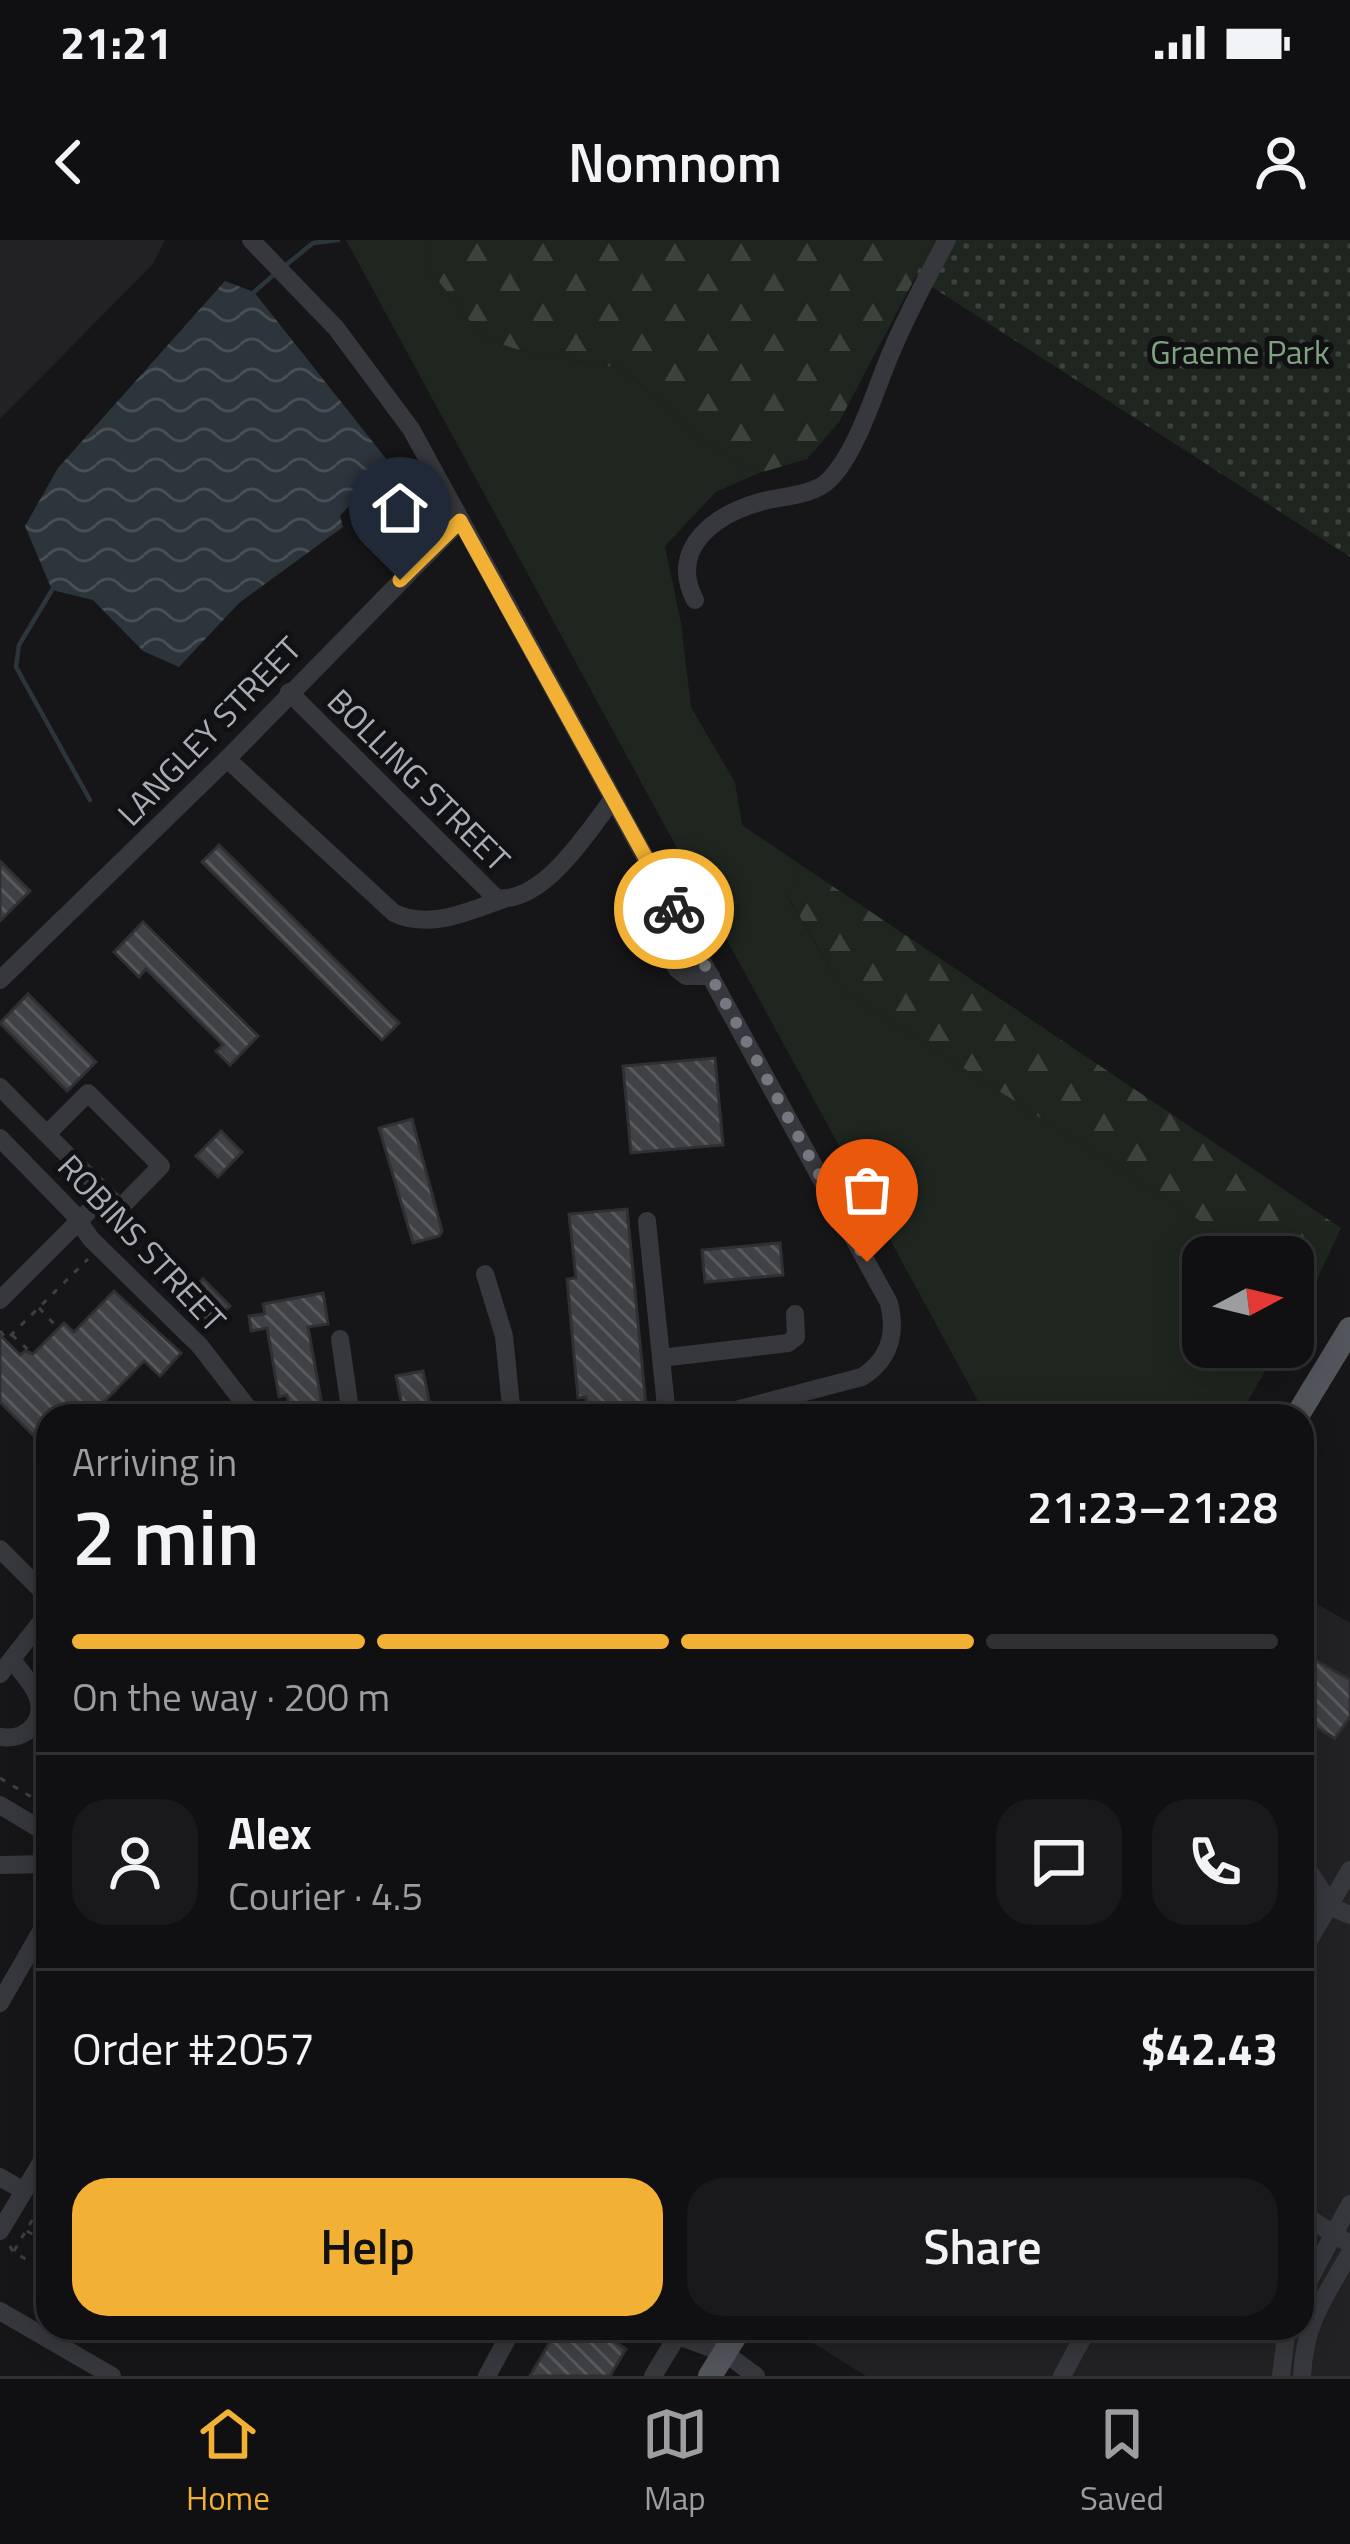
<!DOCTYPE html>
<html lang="en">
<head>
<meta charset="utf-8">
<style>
  body { margin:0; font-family:"Titillium Web",sans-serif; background:#19191b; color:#f1f3f6; height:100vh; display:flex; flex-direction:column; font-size:45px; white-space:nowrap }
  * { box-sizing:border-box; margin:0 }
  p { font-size:39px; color:#9c9d9f }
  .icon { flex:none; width:66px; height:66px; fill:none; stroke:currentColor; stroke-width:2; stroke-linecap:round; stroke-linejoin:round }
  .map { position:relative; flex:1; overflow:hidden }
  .details { position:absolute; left:36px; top:1164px; width:1278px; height:936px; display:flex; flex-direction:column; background:#101012; border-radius:36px; box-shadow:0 6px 30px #0003,0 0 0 3px #303032 }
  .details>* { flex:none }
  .needle { width:78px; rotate:83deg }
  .controls { position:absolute; left:1182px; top:996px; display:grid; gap:24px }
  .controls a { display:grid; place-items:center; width:132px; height:132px; border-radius:24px; background:#101012; box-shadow:0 6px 30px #0003,0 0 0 3px #303032; font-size:60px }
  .pin { position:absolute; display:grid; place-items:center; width:102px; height:102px; color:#fff; margin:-123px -51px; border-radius:50% 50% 50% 0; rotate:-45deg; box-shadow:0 0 12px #0007 }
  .pin .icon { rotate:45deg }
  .courier { position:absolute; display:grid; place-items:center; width:120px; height:120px; margin:-60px; border:9px solid #f2b134; border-radius:50%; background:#fff; color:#222; box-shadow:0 3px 15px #0007 }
  .overview em { font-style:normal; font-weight:600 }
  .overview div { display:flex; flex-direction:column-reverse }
  .overview { display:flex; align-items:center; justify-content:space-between; height:204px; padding:0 36px }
  h1 { font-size:78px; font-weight:600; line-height:90px }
  .bar { display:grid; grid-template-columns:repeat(4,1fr); gap:18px 12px; align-content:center; height:144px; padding:0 36px }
  .bar i { height:15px; border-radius:9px; background:#303032 }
  .bar .selected { background:#f2b134 }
  .bar p { grid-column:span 4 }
  .line { display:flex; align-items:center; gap:30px; padding:0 36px; border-top:3px solid #303032 }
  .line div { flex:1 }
  .round { display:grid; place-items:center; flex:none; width:126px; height:126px; border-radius:36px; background:#19191b }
  .action { display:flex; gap:24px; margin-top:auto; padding:24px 36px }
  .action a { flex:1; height:138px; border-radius:36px; background:#f2b134; color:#111; font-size:48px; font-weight:600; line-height:138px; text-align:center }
  .action a+a { background:#19191b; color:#f1f3f6 }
  .status { display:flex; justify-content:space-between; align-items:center; height:84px; padding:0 60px; background:#101012; direction:ltr }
  .status svg { height:33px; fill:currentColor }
  header { display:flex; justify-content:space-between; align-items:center; height:156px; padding:0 36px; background:#101012; font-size:54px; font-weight:600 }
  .tab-bar { display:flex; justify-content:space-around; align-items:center; height:168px; border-top:3px solid #303032; background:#101012; font-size:33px; color:#9c9d9f }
  .tab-bar a { display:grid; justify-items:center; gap:6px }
  .tab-bar .selected { color:#f2b134 }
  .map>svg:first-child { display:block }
  .built { fill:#222225 }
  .grass { fill:#1e261f }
  .forest { fill:url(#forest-firs) }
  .park { fill:url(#park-dots) }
  .water { fill:url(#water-waves) }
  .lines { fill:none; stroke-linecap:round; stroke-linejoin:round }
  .stream { stroke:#2c353c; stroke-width:4.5 }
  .building { fill:url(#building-back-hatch); stroke:#303034; stroke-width:3 }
  .path { stroke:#3d3f44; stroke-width:3; stroke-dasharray:6 9; stroke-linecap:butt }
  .minor { stroke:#37383d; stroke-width:18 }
  .major { stroke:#53555c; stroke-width:24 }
  .done { stroke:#757880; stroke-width:12; stroke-dasharray:0 21.6 }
  .route { stroke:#f2b134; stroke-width:15 }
  .labels { text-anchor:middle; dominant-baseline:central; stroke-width:10; stroke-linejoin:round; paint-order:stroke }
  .park-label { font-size:33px; fill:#7fa381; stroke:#111113 }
  .street-label { font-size:33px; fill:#a8adb8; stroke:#111113 }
</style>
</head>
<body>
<div class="status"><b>21:21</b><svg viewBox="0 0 49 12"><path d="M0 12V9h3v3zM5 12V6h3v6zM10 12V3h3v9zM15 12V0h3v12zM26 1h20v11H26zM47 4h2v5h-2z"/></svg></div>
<header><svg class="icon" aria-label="back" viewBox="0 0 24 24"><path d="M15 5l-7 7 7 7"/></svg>Nomnom<svg class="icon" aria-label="person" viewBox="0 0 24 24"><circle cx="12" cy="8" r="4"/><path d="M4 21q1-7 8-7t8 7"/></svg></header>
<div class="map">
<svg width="1350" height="2136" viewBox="0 0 1350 2136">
  <defs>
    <pattern id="forest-firs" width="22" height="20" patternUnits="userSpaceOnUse" patternTransform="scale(3)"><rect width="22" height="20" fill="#1e261f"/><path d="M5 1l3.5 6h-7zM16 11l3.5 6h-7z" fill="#3c433d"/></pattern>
    <pattern id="park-dots" width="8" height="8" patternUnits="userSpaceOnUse" patternTransform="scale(3)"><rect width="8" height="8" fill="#1e261f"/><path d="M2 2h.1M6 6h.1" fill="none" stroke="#3c433d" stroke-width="1.8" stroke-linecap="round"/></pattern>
    <pattern id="water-waves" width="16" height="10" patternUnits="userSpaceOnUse" patternTransform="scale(3)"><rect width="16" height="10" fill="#2c353c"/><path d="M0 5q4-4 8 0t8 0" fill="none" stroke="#485056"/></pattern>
    <pattern id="building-back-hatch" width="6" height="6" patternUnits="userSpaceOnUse" patternTransform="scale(3)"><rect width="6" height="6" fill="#404145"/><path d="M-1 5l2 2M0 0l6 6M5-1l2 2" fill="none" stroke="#595a5e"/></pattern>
  </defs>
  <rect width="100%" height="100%" fill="#161618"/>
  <g class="built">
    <path d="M0 0H165L152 25 0 179Z"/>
    <path d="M1302 1355 1350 1383V2136H866L789 2088H1302Z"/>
  </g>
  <path class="grass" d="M346 0H427L426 25 484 99 523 111 624 129 702 202 759 233 716 252 665 306 681 383 691 467 735 542 742 585 801 625 788 658 844 751 1256 1017H1203V1107H1279L1239 1176H986Z"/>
  <g class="forest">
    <path d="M427 0H935L839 182 807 219 759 233 702 202 624 129 523 111 484 99 426 25Z"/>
    <path d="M801 625 1341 988 1311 1052 1293 1041V1017H1256L844 751 788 657Z"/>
  </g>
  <path class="park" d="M935 0H1350V317L915 36Z"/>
  <path class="water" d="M225 41 254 52 395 230 413 266 384 277 370 261 349 266 340 276 343 287 239 363 179 427 143 411 93 360 52 350 25 286 58 228Z"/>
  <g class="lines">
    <g class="stream">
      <path d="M286 25 313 3 338 0"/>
      <path d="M254 52 277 32"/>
      <path d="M52 350 19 405 16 427 90 560"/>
    </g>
  </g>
  <g class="building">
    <path d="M219 605 399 783 382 800 202 622Z"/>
    <path d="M0 621 30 651 0 681Z"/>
    <path d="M143 682 258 796 230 825 216 811 223 805 146 729 139 737 114 712Z"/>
    <path d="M28 754 96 822 67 851 0 783Z"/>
    <path d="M715 818 723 905 631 913 623 826Z"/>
    <path d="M412 879 442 991 439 996 413 1003 379 888Z"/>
    <path d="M221 891 242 912 218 937 196 916Z"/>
    <path d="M627 969 647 1176H587L586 1157 578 1158 567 1039 576 1038 569 974Z"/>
    <path d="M780 1003 783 1035 705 1042 702 1010Z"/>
    <path d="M203 1039 230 1066 207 1089 180 1063Z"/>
    <path d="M114 1051 181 1113 160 1136 144 1121 90 1176H48V1210L0 1162V1095L20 1115 25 1111 33 1114 64 1083 74 1092Z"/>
    <path d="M323 1053 328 1084 308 1087 324 1176H291L287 1155 279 1157 267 1088 251 1091 249 1076 265 1074 263 1064Z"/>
    <path d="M423 1131 431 1170 404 1175 396 1136Z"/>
    <path d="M1302 1412 1350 1440V1477L1335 1498 1302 1480Z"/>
    <path d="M558 2088H592L626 2109 610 2136H530Z"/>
  </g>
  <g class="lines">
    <g class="path">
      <path d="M39 1068 59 1089"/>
      <path d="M0 1091 7 1099 88 1019"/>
      <path d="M12 1095 33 1114"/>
      <path d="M0 1538 48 1567"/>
      <path d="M27 1991 46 2002"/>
      <path d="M10 2006 13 2012 48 2031"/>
      <path d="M14 2011 48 1953"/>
    </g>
    <g class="minor">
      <path d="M251 0 336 88 411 189 889 1063C897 1094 889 1120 862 1137L713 1176"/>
      <path d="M695 360C668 309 714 275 760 262 781 256 813 256 829 240 858 212 876 146 893 108 909 71 928 35 947 0"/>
      <path d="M289 452 496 658C543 664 587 593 613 559"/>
      <path d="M227 519 394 673C431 690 468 671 504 659"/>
      <path d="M652 630 638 650 677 729 686 736H711"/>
      <path d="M0 740 227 519 460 281"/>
      <path d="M0 847 106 954 120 968 161 926 88 853 47 894"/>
      <path d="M0 898 72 972 91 999 200 1106 254 1176"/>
      <path d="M647 981 667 1176"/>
      <path d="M485 1034 504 1096 512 1176"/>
      <path d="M0 1060 106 954"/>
      <path d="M340 1099 351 1176"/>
      <path d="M661 1118 788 1103 796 1097 795 1074"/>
      <path d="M0 1309 48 1357"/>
      <path d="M0 1434 48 1373"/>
      <path d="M0 1497C27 1501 48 1480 36 1453 30 1441 19 1430 12 1419"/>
      <path d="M0 1565 48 1594"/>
      <path d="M0 1625 48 1624"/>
      <path d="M1302 1628 1310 1633 1330 1664"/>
      <path d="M1302 1654 1350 1675"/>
      <path d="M1302 1712 1350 1630"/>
      <path d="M0 1763 48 1679"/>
      <path d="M0 1937 24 1951"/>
      <path d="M1302 1974 1350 2004"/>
      <path d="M0 1991 48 1911"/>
      <path d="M1302 2053 1350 1964"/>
      <path d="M0 2071 112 2136"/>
      <path d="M656 2088 725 2113 756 2136"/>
      <path d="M487 2136 513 2088"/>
      <path d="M653 2136 676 2098"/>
      <path d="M1062 2136 1088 2088"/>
      <path d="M1281 2136 1287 2088"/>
      <path d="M1302 2136C1305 2081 1324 2059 1350 2013"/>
    </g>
    <g class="major">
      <path d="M1297 1176 1350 1089"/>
      <path d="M710 2136 740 2088"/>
    </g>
  </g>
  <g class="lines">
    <path class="done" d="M674 669 867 1022"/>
    <path class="route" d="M400 340 460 281 674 669"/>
  </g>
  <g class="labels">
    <g class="park-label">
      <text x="1240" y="112">Graeme Park</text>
    </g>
    <g class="street-label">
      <text transform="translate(209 491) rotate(-46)">LANGLEY STREET</text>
      <text transform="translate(419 540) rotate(45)">BOLLING STREET</text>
      <text transform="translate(142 1003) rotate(47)">ROBINS STREET</text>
    </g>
  </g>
</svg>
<div class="controls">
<a><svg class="needle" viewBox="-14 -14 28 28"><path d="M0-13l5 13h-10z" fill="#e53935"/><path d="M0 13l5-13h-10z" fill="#9c9d9f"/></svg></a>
</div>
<div class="pin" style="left:867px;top:1022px;background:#ea580c"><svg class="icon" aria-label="bag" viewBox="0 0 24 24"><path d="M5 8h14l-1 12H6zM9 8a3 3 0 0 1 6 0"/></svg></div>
<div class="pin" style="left:400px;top:340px;background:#1f2937"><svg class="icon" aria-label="home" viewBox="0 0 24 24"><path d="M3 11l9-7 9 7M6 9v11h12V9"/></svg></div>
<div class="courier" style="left:674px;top:669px"><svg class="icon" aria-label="bike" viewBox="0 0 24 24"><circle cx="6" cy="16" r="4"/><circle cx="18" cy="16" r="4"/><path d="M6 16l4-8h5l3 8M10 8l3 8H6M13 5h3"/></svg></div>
<section class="details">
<div class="overview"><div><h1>2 min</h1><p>Arriving in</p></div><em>21:23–21:28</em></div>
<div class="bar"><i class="selected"></i><i class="selected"></i><i class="selected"></i><i></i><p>On the way · 200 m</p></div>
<div class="line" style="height:216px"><a class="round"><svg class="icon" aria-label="person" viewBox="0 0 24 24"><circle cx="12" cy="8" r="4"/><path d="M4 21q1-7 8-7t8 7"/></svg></a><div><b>Alex</b><p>Courier · 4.5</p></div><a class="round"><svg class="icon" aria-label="chat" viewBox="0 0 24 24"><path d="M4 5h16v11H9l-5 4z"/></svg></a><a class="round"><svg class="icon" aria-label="phone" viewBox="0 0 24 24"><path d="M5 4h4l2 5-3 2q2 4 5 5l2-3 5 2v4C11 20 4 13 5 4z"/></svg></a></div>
<div class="line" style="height:156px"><div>Order #2057</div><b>$42.43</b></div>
<div class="action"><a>Help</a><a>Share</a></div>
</section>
</div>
<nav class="tab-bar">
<a class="selected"><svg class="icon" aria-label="home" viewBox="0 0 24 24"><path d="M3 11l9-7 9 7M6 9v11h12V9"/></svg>Home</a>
<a><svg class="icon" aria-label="map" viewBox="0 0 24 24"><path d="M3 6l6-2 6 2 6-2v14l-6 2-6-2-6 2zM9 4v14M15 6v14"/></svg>Map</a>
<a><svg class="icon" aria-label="saved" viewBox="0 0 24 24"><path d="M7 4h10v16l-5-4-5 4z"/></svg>Saved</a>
</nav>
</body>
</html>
